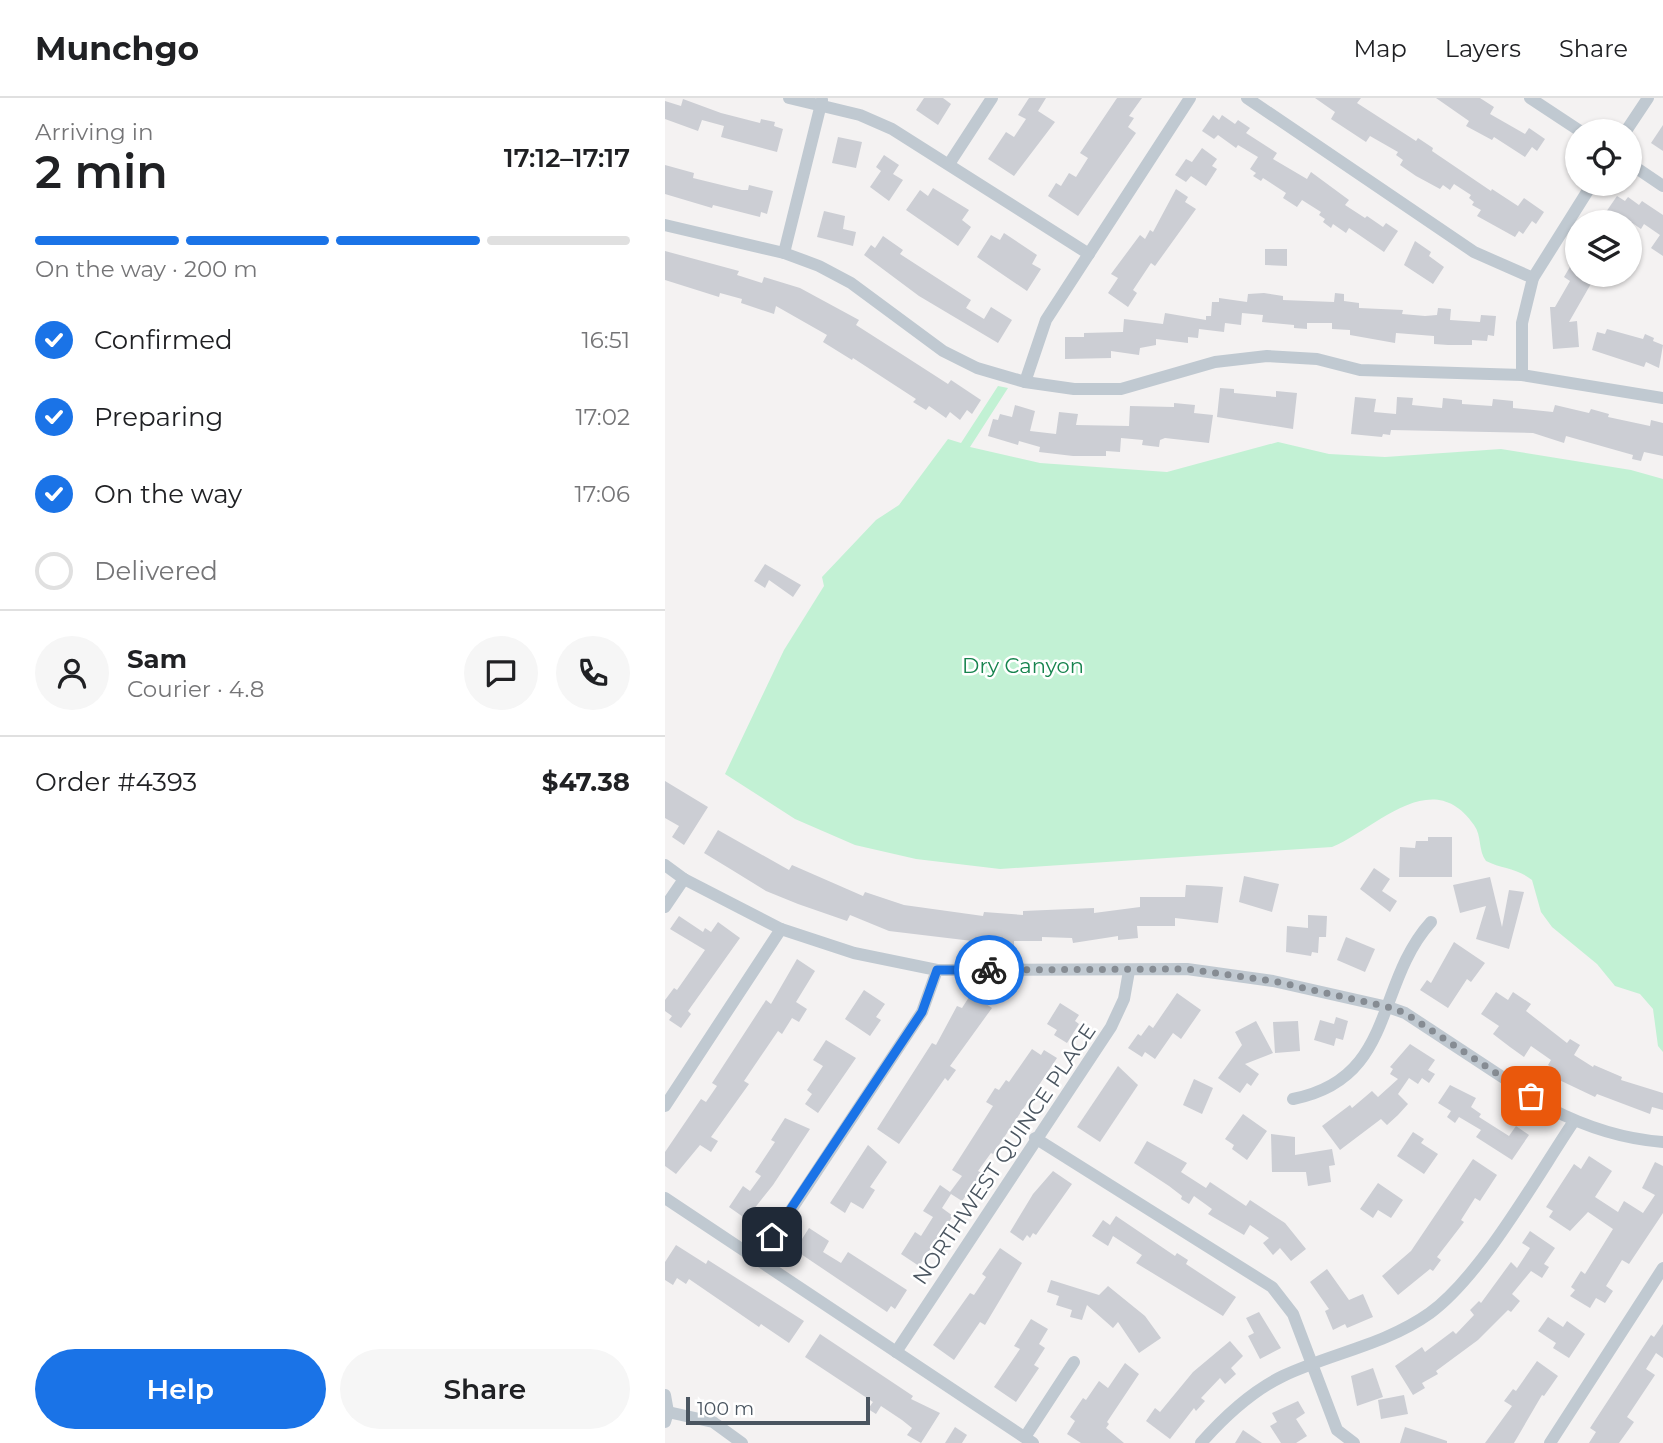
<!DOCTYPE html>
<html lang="en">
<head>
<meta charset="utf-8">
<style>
  body { margin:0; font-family:Montserrat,sans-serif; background:#f6f6f6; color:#202124; height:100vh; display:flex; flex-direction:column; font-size:26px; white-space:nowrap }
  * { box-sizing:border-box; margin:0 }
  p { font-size:23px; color:#757577 }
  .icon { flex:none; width:38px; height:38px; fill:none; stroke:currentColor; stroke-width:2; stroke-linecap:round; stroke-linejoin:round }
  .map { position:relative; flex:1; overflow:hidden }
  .drawer { display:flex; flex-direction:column; background:#fff; width:665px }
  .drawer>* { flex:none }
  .tools { position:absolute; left:900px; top:21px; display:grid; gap:14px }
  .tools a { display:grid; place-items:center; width:77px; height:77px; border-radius:50%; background:#fff; box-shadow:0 2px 5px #0004; font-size:35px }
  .scale { position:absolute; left:21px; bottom:18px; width:184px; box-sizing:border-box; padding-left:7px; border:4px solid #4a5560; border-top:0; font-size:19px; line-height:24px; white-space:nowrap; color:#4a5560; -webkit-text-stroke:5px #fff; paint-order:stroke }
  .pin { position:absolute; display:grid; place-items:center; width:60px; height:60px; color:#fff; margin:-30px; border-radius:14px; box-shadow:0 4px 10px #0006 }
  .courier { position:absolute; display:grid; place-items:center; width:70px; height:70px; margin:-35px; border:5px solid #1a73e7; border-radius:50%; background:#fff; color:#222; box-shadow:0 2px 9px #0007 }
  .head em { font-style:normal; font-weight:600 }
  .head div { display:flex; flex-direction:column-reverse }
  .head { display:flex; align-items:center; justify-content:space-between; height:119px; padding:0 35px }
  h1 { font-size:46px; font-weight:600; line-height:52px }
  .bar { display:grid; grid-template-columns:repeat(4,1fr); gap:10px 7px; align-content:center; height:84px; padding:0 35px }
  .bar i { height:9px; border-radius:5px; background:#e0e0e0 }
  .bar .selected { background:#1a73e7 }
  .bar p { grid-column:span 4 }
  .line { display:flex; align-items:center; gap:18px; padding:0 35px; border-top:2px solid #e0e0e0 }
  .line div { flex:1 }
  .round { display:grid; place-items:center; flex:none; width:74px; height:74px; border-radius:37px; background:#f6f6f6 }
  ol { padding:0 35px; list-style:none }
  li { display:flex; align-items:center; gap:21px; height:77px }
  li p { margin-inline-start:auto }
  li .icon { padding:7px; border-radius:50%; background:#1a73e7; color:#fff; stroke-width:4 }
  li:last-child { color:#757577 }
  li i { width:38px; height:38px; border:4px solid #e0e0e0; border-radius:50% }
  .primary-button { display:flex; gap:14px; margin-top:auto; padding:14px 35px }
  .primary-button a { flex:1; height:80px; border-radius:42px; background:#1a73e7; color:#fff; font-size:28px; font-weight:600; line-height:80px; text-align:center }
  .primary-button a+a { background:#f6f6f6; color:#202124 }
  header { display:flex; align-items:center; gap:42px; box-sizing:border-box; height:98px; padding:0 35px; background:#fff; border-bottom:2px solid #e0e0e0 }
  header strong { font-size:33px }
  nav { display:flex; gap:38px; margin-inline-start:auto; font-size:24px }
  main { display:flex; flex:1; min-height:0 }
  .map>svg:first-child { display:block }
  .green { fill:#c2f1d4 }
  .building { fill:#ccced4 }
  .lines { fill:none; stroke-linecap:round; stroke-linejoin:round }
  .minor { stroke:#c0c9d1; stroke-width:12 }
  .done { stroke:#868c93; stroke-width:7; stroke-dasharray:0 12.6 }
  .route { stroke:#1a73e7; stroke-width:9 }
  .labels { text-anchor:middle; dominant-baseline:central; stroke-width:5; stroke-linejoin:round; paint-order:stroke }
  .park-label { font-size:21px; fill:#17844e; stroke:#fff }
  .street-label { font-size:21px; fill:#4a5560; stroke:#fff }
</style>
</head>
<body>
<header>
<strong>Munchgo</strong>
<nav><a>Map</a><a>Layers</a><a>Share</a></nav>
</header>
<main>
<section class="drawer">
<div class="head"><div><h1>2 min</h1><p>Arriving in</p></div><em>17:12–17:17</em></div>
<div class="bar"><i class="selected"></i><i class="selected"></i><i class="selected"></i><i></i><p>On the way · 200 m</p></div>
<ol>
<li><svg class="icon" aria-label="check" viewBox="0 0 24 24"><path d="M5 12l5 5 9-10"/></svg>Confirmed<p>16:51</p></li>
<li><svg class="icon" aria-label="check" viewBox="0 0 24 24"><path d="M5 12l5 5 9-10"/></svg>Preparing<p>17:02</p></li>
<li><svg class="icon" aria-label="check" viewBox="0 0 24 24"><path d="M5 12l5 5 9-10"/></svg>On the way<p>17:06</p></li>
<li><i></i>Delivered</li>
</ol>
<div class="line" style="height:126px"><a class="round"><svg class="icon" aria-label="person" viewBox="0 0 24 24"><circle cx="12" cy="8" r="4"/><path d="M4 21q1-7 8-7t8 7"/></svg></a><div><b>Sam</b><p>Courier · 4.8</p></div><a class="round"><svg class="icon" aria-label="chat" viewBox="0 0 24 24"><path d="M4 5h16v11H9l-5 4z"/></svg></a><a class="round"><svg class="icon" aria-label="phone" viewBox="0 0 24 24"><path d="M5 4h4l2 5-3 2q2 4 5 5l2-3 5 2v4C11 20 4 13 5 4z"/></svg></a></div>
<div class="line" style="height:91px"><div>Order #4393</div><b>$47.38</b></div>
<div class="primary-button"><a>Help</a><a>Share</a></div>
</section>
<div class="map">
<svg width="998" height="1345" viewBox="0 0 998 1345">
  <rect width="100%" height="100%" fill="#f4f2f2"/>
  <path class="green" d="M333 288 343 290 305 349 375 365 502 374 613 344 664 356 720 359 836 351 966 372 998 381V954L993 948 988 911 975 896 950 888 932 866 887 829 876 814 867 782C852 770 837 771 821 763 813 753 817 738 809 727 767 666 711 731 667 749L335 771 251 761 190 747 130 721 60 676 119 552 159 488 157 479 211 422 234 407 283 341 296 345Z"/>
  <g class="building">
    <path d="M259 0H278L286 6 273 27 251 12Z"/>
    <path d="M364 0H381L373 13 390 24 349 78 323 61 341 34 349 39 361 21 353 17Z"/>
    <path d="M452 0H477L464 18 469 20 463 29 471 35 413 118 383 98 391 85 396 88 404 75 411 79 423 60 415 55Z"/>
    <path d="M650 0H696L692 5 751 43 753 40 768 50 767 53 826 93 827 91 853 108 859 100 879 114 871 126 867 123 858 136 854 133 850 139 812 118 816 112 807 107 809 104 804 100 806 97 789 86 785 92 778 87 775 91 751 78 735 67 738 62 731 57 733 54 705 38 701 44 666 21 670 14Z"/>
    <path d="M771 0H815L829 9 825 16 860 36 864 30 880 41 872 53 867 49 860 59 829 39 827 42 801 28 804 23Z"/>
    <path d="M18 1 56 15 95 25 96 21 110 24 109 28 118 31 112 54 56 39 59 28 37 22 33 33 0 21V3L16 8Z"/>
    <path d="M548 17 554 22 557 17 570 26 573 22 585 30 581 35 612 55 608 61 642 81 646 74 684 102 680 107 700 120 702 118 718 129 721 125 733 133 719 154 684 130 681 135 668 126 666 130 658 124 660 121 654 117 656 114 637 102 632 109 618 100 621 95 598 80 596 83 588 78 591 75 585 71 593 59 573 47 571 50 553 37 549 41 537 33Z"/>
    <path d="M998 27V53L986 45Z"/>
    <path d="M173 39 197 44 191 70 167 65Z"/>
    <path d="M537 50 552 61 547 68 552 71 541 88 526 78 521 84 510 77 521 61 527 64Z"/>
    <path d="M219 57 234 67 228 76 238 82 224 103 205 89 216 73 211 69Z"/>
    <path d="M0 67 29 75 28 80 77 92H83L84 87 108 93 102 116 96 114 95 119 48 107 47 110 0 96Z"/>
    <path d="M268 90 304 112 297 122 306 129 293 148 241 112 255 92 263 98Z"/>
    <path d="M511 91 523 99 520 104 531 111 490 168 486 165 468 192 472 195 463 209 443 195 453 180 446 176 475 137 480 141 485 132 488 134Z"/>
    <path d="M952 98 960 103 963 99 974 107 977 103 998 117V158L986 150 995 137 979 126 976 131 957 118 954 123 941 114Z"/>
    <path d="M159 113 180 118 178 131 191 134 188 148 152 139Z"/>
    <path d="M339 135 372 157 367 166 376 171 362 193 312 159 326 137 335 142Z"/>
    <path d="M218 138 238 152 235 156 306 202 301 210 319 221 326 209 347 222 333 245 254 198 199 157 206 147 210 150Z"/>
    <path d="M750 143 766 154 764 158 779 169 768 186 739 167Z"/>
    <path d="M600 151H622V168L600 167Z"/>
    <path d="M0 153 74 173 72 177 97 185 99 179 135 190 194 222 191 227 238 257 283 286 286 282 316 302 307 316 302 312 295 322 285 314 281 320 264 308 261 312 248 304 251 301 188 260 187 262 158 244 162 237 111 208 109 216 76 205 77 201 55 195 54 199 0 182Z"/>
    <path d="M912 157V177H931L904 224 912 223 914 249 888 251 885 209H890L905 183 899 179Z"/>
    <path d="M670 195 679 196V203L694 205V210L738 212 737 216 760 218 772 217 773 210 786 211 785 222 815 224 816 217 831 218 829 238 823 237 822 243 807 242V247H783L769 246V238L731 235 730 245 685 237V232L667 231V225H642V231L629 230V227L597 224 598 217 577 215 576 227 560 225 559 234 534 231 533 240 523 239V245L491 241V247L475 250 474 257 446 253V260L400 261V239H419V235L458 234 459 221 498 226 500 215 541 222V218H546L547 204H554V200L582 204 583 196 599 195 618 198V202L669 204Z"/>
    <path d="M942 231 978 241 980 236 989 240 988 243 998 247 994 270 981 264 979 269 927 252 932 234 940 236Z"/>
    <path d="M555 290 569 291V295L611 299V293L632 295 628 331 552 319Z"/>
    <path d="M690 299 711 301 709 314 731 316 732 299 748 300 747 307 777 310 778 300 797 302V306L827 308 828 301 848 303V310L888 314 890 307 924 315 926 311 944 316 943 319 985 328 986 322 998 325V358L979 354 976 363 967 361 968 357 901 338 899 345 868 335 726 332 725 337 718 336 717 339 686 336Z"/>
    <path d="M509 305 530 307 529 315 548 317 544 345 500 340 495 342 494 349 477 347 478 342 456 340 455 354 441 353V358H408L374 354 375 349 354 343 353 347 323 338 328 321 333 322 335 316 347 319 350 307 370 313 365 333 391 336 394 314 413 316 411 327 464 328 465 308 509 309Z"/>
    <path d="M100 466 136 487 128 499 104 482 100 490 89 483Z"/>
    <path d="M0 683 43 709 19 747 7 739 14 728 0 720Z"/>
    <path d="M53 732 124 772 127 767 198 798 200 794 239 807 318 818 319 814 358 817V813L429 810V815L475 809V799H520L521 787 545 788 558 789 553 825 510 820V828H472L473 840 453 842V838L408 845 407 840 377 839V843H349V848L224 833 185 817 182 823 133 806 101 793 67 772 39 755Z"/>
    <path d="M763 739H787V779H734L735 749 750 750 751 743H763Z"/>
    <path d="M709 770 725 781 717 793 732 803 725 814 695 791Z"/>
    <path d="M579 778 614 786 607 814 574 804Z"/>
    <path d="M825 779 837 829 844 792 859 794 844 851 811 841 821 808 795 815 788 787Z"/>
    <path d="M643 817 662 818 661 839H654L653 855 647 854 646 858 621 854 622 828 643 830Z"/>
    <path d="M14 818 38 834 40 830 46 834 53 824 75 840 23 913 26 916 16 930 4 922 7 918 0 913V902L9 890 12 892 40 852 5 831Z"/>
    <path d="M681 839 710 851 700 874 672 862Z"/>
    <path d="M789 844 820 865 806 884 802 881 783 910 755 892 762 882 766 885Z"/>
    <path d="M132 861 150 873 131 904 142 911 134 924 127 920 117 936 113 933 79 983 84 986 46 1039 53 1043 46 1054 35 1047 11 1076 0 1068V1054L36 1001 41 1004 52 988 47 985 101 902 106 906Z"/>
    <path d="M199 892 220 906 211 919 216 922 205 938 180 921Z"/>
    <path d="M831 894 843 902 848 894 866 906 861 913 902 945 905 941 915 947 909 957 928 969 929 967 957 979 956 982 998 995V1012L987 1009 985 1016 932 996 930 999 890 980 893 974 883 967 886 962 866 948 859 959 845 949 828 936 834 928 816 916Z"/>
    <path d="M512 895 536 912 516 941 508 935 490 961 480 954 477 959 463 950 473 936 476 938 484 927 488 930Z"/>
    <path d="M306 896 327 910 285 968 291 972 283 983 280 980 234 1046 212 1031 267 945 271 947 292 908 297 910Z"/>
    <path d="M395 905 414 917 410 923 414 926 402 945 389 937 392 932 382 926Z"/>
    <path d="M671 919 683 923 678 942 671 940 669 948 649 942 655 922 669 926Z"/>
    <path d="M591 923 608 955 580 966 594 976 586 988 582 985 575 995 553 980 577 947 570 934Z"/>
    <path d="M633 923 635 953 610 955 608 924Z"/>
    <path d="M161 942 191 960 153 1015 140 1006 147 996 142 992 158 968 148 962Z"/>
    <path d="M745 946 770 962 763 972 770 976 764 985 757 980 753 986 744 980 733 996 743 1006 733 1017 722 1027 716 1021 675 1052 657 1028 685 1007 687 1010 707 993 713 999 733 981 725 976 728 971 725 969Z"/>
    <path d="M367 951 376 957 379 952 392 960 328 1056 326 1055 313 1073 317 1075 297 1103 286 1096 277 1110 288 1118 254 1168 236 1156 250 1134 256 1138 268 1119 258 1113 275 1087 285 1094 297 1078 287 1072 328 1008 321 1004 330 990 334 992 341 982 344 984Z"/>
    <path d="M453 968 473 987 435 1044 412 1029Z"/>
    <path d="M529 981 548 990 537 1016 518 1007Z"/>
    <path d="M785 987 811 1000 806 1009 816 1016 814 1019 844 1038 851 1028 864 1037 847 1062 811 1039 816 1032 794 1019 790 1025 782 1019 786 1013 773 1005Z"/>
    <path d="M578 1016 602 1033 582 1062 567 1051 569 1047 560 1041Z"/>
    <path d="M120 1020 145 1031 108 1087 81 1121 64 1109 78 1088 85 1093 96 1078 90 1074 110 1044 106 1042Z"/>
    <path d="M748 1034 759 1041 756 1045 773 1056 759 1076 732 1058Z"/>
    <path d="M606 1036 630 1039V1057L667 1051 670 1067 664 1068 666 1084 643 1088 641 1074H607Z"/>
    <path d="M482 1043 522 1065 516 1074 541 1090 545 1084 581 1108 585 1102 620 1125 641 1151 626 1163 615 1150 608 1157 598 1145 604 1140 585 1127 579 1137 543 1116 547 1111 529 1098 524 1106 516 1101 517 1098 504 1088 469 1065Z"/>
    <path d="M203 1047 222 1064 205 1089 210 1092 198 1111 186 1104 180 1115 165 1105Z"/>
    <path d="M924 1058 947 1073 930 1099 953 1114 959 1103 978 1115 990 1097 977 1090 990 1064 998 1068V1115L964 1166 957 1162 941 1188 948 1193 940 1205 931 1200 925 1210 905 1198 910 1192 906 1189 916 1173 920 1176 948 1131 923 1114 905 1133 884 1119 888 1113 881 1109 909 1066 916 1071Z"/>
    <path d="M808 1061 832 1077 815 1103 810 1100 796 1122 799 1124 772 1159 776 1162 768 1173 765 1171 733 1197 717 1178 746 1153Z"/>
    <path d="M388 1073 407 1086 371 1137 368 1135 365 1140 362 1137 358 1143 345 1134 368 1096Z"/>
    <path d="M713 1085 738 1102 726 1120 713 1112 708 1120 695 1111Z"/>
    <path d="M451 1118 510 1158 512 1155 523 1162 521 1166 571 1199 558 1218 471 1165 477 1157 448 1138 443 1148 427 1138 438 1122 445 1127Z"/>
    <path d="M144 1130 164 1143 158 1154 176 1165 183 1154 242 1192 230 1211 226 1208 222 1214 130 1152Z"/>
    <path d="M865 1133 890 1150 879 1166 884 1169 877 1180 866 1173 847 1196 855 1203 846 1214 843 1212 813 1242 771 1273 773 1276 757 1285 760 1290 748 1297 730 1268 757 1249 760 1254 788 1233 791 1236 809 1217 805 1212 814 1203 816 1205 846 1164 852 1170 865 1150 857 1145Z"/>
    <path d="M11 1147 41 1166 43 1162 139 1223 124 1245 96 1226 94 1229 24 1181 21 1186 12 1180 8 1187 0 1182V1164Z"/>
    <path d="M335 1150 357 1165 320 1227 315 1224 289 1262 268 1247 305 1195 309 1197 321 1179 317 1176Z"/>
    <path d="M662 1171 684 1202 698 1196 708 1219 682 1230 680 1226 668 1232 660 1213 664 1211 645 1184Z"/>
    <path d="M386 1182 434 1197 443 1188 480 1218 496 1240 474 1255 453 1224 448 1230 422 1207 417 1222 405 1219 407 1212 391 1207 394 1198 382 1194Z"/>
    <path d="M594 1214 616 1250 595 1261 583 1238 589 1235 581 1220Z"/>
    <path d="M883 1219 898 1229 902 1223 920 1236 904 1260 888 1250 891 1245 873 1233Z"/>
    <path d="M366 1221 383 1231 374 1246 380 1250 369 1267 374 1270 351 1304 329 1289 355 1251 349 1248Z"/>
    <path d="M998 1226V1260L991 1255 981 1271 990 1277 962 1319 969 1324 954 1345H924L931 1334 925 1330 986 1237 989 1239Z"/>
    <path d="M155 1236 248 1298 246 1301 275 1315 256 1345 242 1337 247 1330 237 1322 216 1308 211 1316 203 1311 208 1304 140 1259Z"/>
    <path d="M565 1243 578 1258 566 1270 571 1276 560 1286 555 1280 536 1300 540 1303 531 1313 529 1310 505 1341 481 1323 490 1310 495 1314 528 1274Z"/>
    <path d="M872 1263 893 1278 879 1298 877 1297 849 1345H820L847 1308 839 1303 848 1291 851 1293Z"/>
    <path d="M460 1265 474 1276 442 1324 444 1326 441 1330 459 1345H416L402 1336 410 1323 405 1319 418 1300 421 1302 434 1283 443 1290Z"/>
    <path d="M708 1270 718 1299 692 1308 686 1278Z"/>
    <path d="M739 1297 743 1316 716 1321 713 1302Z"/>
    <path d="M633 1303 640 1315 631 1321 642 1338 631 1345H616L605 1328 612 1324 607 1315Z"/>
    <path d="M290 1329 302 1337 297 1345H280Z"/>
    <path d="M740 1329 782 1343V1345H735Z"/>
    <path d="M578 1332 597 1345H570Z"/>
  </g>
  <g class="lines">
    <g class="minor">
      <path d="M124 0 195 17 227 31 424 156"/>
      <path d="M582 0 809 154 868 180"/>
      <path d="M865 0 915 33"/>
      <path d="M961 33 983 0"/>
      <path d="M964 65 998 88"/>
      <path d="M284 66 327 0"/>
      <path d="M0 127 119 155 154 168 186 185 278 253 312 270 360 284 409 291H456L550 264 602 258 652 261 695 272 857 277 998 300"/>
      <path d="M119 155 157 2"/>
      <path d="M857 277V225L868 180 927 86"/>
      <path d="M360 284 381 222 525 0"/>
      <path d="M0 767 19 781 116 831 189 855 272 872 522 871 608 883 723 909 740 915 886 1011C921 1029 958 1041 998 1044"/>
      <path d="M0 809 19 781"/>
      <path d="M628 1001C731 981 709 887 766 824"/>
      <path d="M0 1008 116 831"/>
      <path d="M370 1040 607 1189 628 1216 672 1332 689 1345"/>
      <path d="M0 1100 368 1345"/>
      <path d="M93 1162 257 914 272 872"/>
      <path d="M231 1254 446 929 459 901 464 873"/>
      <path d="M0 1297 3 1314 0 1324"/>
      <path d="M3 1314 48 1324 77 1345"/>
      <path d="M360 1339 409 1264"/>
      <path d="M536 1345C559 1319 587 1293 618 1278 667 1255 720 1247 765 1215 817 1177 872 1078 909 1023"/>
      <path d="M885 1345 998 1170"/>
    </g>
  </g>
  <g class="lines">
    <path class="done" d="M324 872 522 871 608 883 723 909 740 915 866 998"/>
    <path class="route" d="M107 1139 257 914 272 872H324"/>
  </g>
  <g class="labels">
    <g class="park-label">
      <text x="358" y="567">Dry Canyon</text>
    </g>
    <g class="street-label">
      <text transform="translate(339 1056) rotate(-56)">NORTHWEST QUINCE PLACE</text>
    </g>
  </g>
</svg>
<div class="tools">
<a><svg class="icon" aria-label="locate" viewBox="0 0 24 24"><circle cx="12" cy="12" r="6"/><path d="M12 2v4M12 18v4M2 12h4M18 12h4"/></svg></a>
<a><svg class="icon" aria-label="layers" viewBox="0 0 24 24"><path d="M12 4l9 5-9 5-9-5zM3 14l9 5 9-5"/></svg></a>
</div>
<div class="scale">100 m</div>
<div class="pin" style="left:866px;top:998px;background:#ea580c"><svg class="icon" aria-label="bag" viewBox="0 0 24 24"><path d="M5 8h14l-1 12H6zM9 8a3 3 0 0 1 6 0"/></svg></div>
<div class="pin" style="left:107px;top:1139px;background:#1f2937"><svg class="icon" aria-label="home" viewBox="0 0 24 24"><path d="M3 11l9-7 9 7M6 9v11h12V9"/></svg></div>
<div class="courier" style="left:324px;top:872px"><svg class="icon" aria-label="bike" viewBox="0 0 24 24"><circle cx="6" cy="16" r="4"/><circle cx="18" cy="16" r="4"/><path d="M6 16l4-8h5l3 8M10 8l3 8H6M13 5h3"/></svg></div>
</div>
</main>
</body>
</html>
